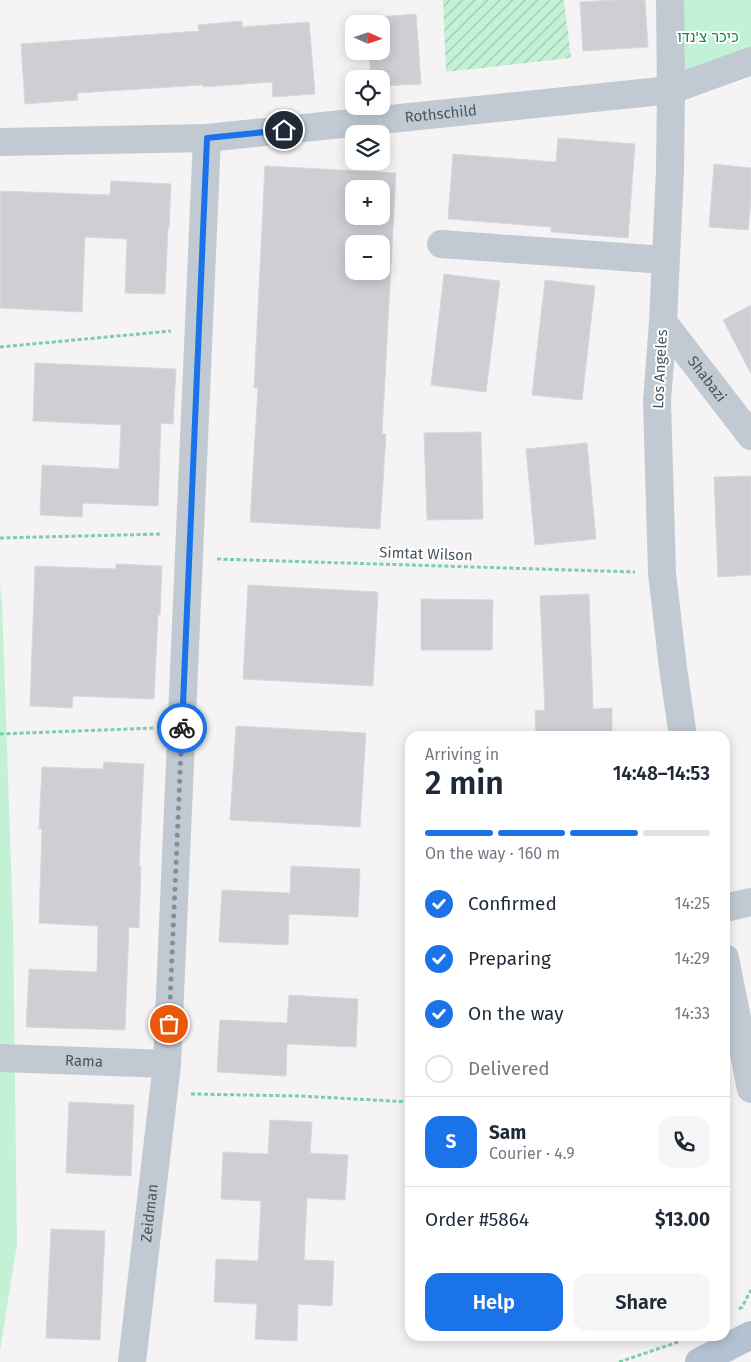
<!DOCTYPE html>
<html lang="en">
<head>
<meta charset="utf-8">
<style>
  body { margin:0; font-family:"Fira Sans","Noto Sans Hebrew",sans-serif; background:#f6f6f7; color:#1f2937; height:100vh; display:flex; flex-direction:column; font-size:19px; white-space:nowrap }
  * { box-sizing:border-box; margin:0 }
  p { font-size:16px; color:#747a83 }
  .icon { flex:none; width:28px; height:28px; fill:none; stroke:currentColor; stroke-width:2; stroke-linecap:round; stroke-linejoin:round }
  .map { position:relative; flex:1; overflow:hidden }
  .side { position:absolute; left:405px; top:731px; width:325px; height:610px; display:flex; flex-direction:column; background:#fff; border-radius:15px; box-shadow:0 2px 12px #0003 }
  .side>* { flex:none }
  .needle { width:32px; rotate:93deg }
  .tools { position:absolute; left:345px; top:15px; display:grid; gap:10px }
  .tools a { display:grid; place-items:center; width:45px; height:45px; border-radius:10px; background:#fff; box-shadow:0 2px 12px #0003; font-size:25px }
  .pin { position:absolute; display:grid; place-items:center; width:42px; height:42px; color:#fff; margin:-21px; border:2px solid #fff; border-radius:50%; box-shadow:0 1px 5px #0007 }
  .courier { position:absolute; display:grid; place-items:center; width:50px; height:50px; margin:-25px; border:4px solid #1a73e8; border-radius:50%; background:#fff; color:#222; box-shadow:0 1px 6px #0007 }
  .overview em { font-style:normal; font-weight:600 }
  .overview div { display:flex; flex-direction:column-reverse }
  .overview { display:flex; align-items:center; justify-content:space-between; height:85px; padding:0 20px }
  h1 { font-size:32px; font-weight:600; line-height:38px }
  .bar { display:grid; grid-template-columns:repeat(4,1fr); gap:8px 5px; align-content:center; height:60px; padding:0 20px }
  .bar i { height:6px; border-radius:4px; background:#e0e1e3 }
  .bar .selected { background:#1a73e8 }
  .bar p { grid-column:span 4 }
  .line { display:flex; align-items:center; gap:12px; padding:0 20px; border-top:1px solid #e0e1e3 }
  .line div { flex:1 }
  .round { display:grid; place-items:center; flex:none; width:52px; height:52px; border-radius:15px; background:#f6f6f7 }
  ol { padding:0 20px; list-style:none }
  li { display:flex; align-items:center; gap:15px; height:55px }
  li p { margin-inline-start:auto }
  li .icon { padding:5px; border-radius:50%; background:#1a73e8; color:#fff; stroke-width:4 }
  li:last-child { color:#747a83 }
  li i { width:28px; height:28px; border:2px solid #e0e1e3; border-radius:50% }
  .action { display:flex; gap:10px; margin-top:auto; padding:10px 20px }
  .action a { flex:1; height:58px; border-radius:15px; background:#1a73e8; color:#fff; font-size:20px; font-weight:600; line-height:58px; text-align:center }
  .action a+a { background:#f6f6f7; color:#1f2937 }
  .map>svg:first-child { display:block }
  .park { fill:#c3f1d5 }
  .garden { fill:url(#garden-furrows) }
  .building { fill:#cdcfd5; stroke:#d7d9de; fill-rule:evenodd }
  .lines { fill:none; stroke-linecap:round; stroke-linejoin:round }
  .path { stroke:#7ad0a6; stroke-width:3; stroke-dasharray:4 2.5; stroke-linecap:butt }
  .minor { stroke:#c1cad2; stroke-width:28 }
  .major { stroke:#b3c2d1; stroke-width:28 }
  .done { stroke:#868d94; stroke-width:5; stroke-dasharray:0 9 }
  .route { stroke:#1a73e8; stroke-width:6 }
  .labels { text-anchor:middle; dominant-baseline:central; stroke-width:4; stroke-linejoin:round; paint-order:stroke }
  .park-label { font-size:15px; fill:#17864f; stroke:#fff }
  .street-label { font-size:15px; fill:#4a5661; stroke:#fff }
</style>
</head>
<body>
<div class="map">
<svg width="751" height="1362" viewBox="0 0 751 1362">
  <defs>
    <pattern id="garden-furrows" width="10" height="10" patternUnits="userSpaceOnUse" patternTransform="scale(1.25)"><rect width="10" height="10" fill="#c3f1d5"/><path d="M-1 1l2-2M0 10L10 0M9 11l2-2" fill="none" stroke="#a0c6b0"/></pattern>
  </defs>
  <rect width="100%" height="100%" fill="#f5f3f3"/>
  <g class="park">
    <path d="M670 0H751V61L671 90Z"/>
    <path d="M0 585 2 602 13 924 17 1243 0 1351Z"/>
  </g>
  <path class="garden" d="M443 0H564L571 58 446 72Z"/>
  <g class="building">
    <path d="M613 0H645L648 47 583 51 580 2Z"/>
    <path d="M416 14 421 84 381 86V79H371L369 51H381V24H367V18Z"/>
    <path d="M242 21V27L309 22 315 94 273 97 272 82 203 87V85L77 93 78 100 25 104 21 44 199 31 198 25Z"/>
    <path d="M558 138 635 144 628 238 551 232V227L448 219 453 154 556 162Z"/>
    <path d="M714 164 751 168V200L748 230 709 227Z"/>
    <path d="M265 166 396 173 382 434H386L380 529 250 522 258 388H254ZM354 189H381V216H354ZM354 244H381V271H354Z"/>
    <path d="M111 181 171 184 169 228H168L165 294 125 293 127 239 85 237 82 312 0 308V191L110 195Z"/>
    <path d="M444 274 500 281 486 392 431 385Z"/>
    <path d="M545 280 595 286 582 400 532 395Z"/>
    <path d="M751 305V374L723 320Z"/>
    <path d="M35 363 176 369 173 424 161 423 158 506 83 503 82 517 40 515 42 465 119 469 121 425 33 421Z"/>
    <path d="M481 432 483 519 427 520 424 433Z"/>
    <path d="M587 443 596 539 535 545 526 449Z"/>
    <path d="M751 476V575L718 577 714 477Z"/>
    <path d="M116 564 162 566 160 615H158L154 699 73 696 72 708 30 706 35 566 116 569Z"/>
    <path d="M248 585 378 592 373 686 243 679Z"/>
    <path d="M589 594 593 709 612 708V736H536L535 711 545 710 540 596Z"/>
    <path d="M421 599 493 600 492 650H421Z"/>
    <path d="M236 726 366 733 360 827 230 820Z"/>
    <path d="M104 762 144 764 139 866H141L139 928 129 927 125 1030 26 1027 29 969 97 972 98 926 39 923 42 829H39L42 767 103 769Z"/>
    <path d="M291 866 360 869 358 917 289 914 288 945 219 942 222 890 290 893Z"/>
    <path d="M289 995 358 999 356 1047 287 1044 286 1076 217 1072 220 1020 287 1023Z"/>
    <path d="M69 1102 134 1105 131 1176 66 1173Z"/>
    <path d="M270 1120 312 1122 310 1153 348 1155 345 1200 307 1198 304 1260 334 1261 332 1306 298 1304 297 1341 255 1339 257 1304 214 1302 216 1259 258 1261 261 1201 221 1199 223 1152 268 1154Z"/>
    <path d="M51 1229 105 1231 100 1340 46 1338Z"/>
  </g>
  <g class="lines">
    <g class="path">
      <path d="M0 347 171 331"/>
      <path d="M0 538 162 534"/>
      <path d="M217 559 635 572"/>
      <path d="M0 734 154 728"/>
      <path d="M191 1094 300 1096 410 1102"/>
      <path d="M739 1309 742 1307 751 1290"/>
      <path d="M619 1362 678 1342"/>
    </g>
    <g class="minor">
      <path d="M670 0 671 90 670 171 663 322 657 401 662 573 673 668 683 736"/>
      <path id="s1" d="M0 142 207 138 671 90 751 61"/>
      <path d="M441 244 665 260"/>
      <path id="s2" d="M663 322 751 436"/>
      <path d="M725 908 751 902"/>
      <path d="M725 958 751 1089"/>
      <path id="s3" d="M0 1058 167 1064"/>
      <path id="s4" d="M132 1362 167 1064 207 138"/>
    </g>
    <path class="major" d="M699 1362 751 1335"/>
  </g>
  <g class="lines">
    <path class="done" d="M169 1024 182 728"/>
    <path class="route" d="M182 728 207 138 284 130"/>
  </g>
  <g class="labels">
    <g class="park-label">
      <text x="708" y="37">כיכר צ'נדו</text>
    </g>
    <g class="street-label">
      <text stroke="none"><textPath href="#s1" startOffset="442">Rothschild</textPath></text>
      <text transform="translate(660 369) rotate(-87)">Los Angeles</text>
      <text stroke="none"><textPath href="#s2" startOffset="72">Shabazi</textPath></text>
      <text transform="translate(426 554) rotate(2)">Simtat Wilson</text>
      <text stroke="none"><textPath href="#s3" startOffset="84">Rama</textPath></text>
      <text stroke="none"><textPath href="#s4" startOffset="150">Zeidman</textPath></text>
    </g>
  </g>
</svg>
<div class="tools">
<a><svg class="needle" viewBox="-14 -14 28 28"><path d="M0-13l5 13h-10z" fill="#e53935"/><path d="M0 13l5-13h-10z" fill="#747a83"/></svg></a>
<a><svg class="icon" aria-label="locate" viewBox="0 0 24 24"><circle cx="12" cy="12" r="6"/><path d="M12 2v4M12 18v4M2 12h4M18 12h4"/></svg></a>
<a><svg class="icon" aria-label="layers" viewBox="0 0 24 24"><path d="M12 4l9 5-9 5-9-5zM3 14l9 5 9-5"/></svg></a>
<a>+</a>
<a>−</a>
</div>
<div class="pin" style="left:169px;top:1024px;background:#ea580c"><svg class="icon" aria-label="bag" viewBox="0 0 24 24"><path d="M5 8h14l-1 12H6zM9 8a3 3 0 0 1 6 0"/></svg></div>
<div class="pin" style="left:284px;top:130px;background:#1f2937"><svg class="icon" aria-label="home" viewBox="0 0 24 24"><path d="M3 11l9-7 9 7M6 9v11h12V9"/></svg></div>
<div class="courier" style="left:182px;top:728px"><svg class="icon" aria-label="bike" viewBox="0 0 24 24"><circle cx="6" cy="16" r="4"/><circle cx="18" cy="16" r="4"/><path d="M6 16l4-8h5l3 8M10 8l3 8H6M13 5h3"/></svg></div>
<section class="side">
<div class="overview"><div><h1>2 min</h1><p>Arriving in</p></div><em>14:48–14:53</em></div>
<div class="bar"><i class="selected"></i><i class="selected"></i><i class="selected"></i><i></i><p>On the way · 160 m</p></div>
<ol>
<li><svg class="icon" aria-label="check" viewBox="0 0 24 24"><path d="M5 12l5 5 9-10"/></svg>Confirmed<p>14:25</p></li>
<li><svg class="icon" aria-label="check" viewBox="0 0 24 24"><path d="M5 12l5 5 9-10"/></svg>Preparing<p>14:29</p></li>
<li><svg class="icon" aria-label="check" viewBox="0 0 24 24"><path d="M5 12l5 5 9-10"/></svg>On the way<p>14:33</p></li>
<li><i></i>Delivered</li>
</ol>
<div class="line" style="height:90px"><b class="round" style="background:#1a73e8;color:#fff">S</b><div><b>Sam</b><p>Courier · 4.9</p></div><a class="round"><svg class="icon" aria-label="phone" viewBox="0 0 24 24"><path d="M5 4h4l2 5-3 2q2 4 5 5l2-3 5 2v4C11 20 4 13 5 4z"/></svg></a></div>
<div class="line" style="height:65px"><div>Order #5864</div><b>$13.00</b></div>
<div class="action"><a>Help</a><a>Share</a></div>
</section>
</div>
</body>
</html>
